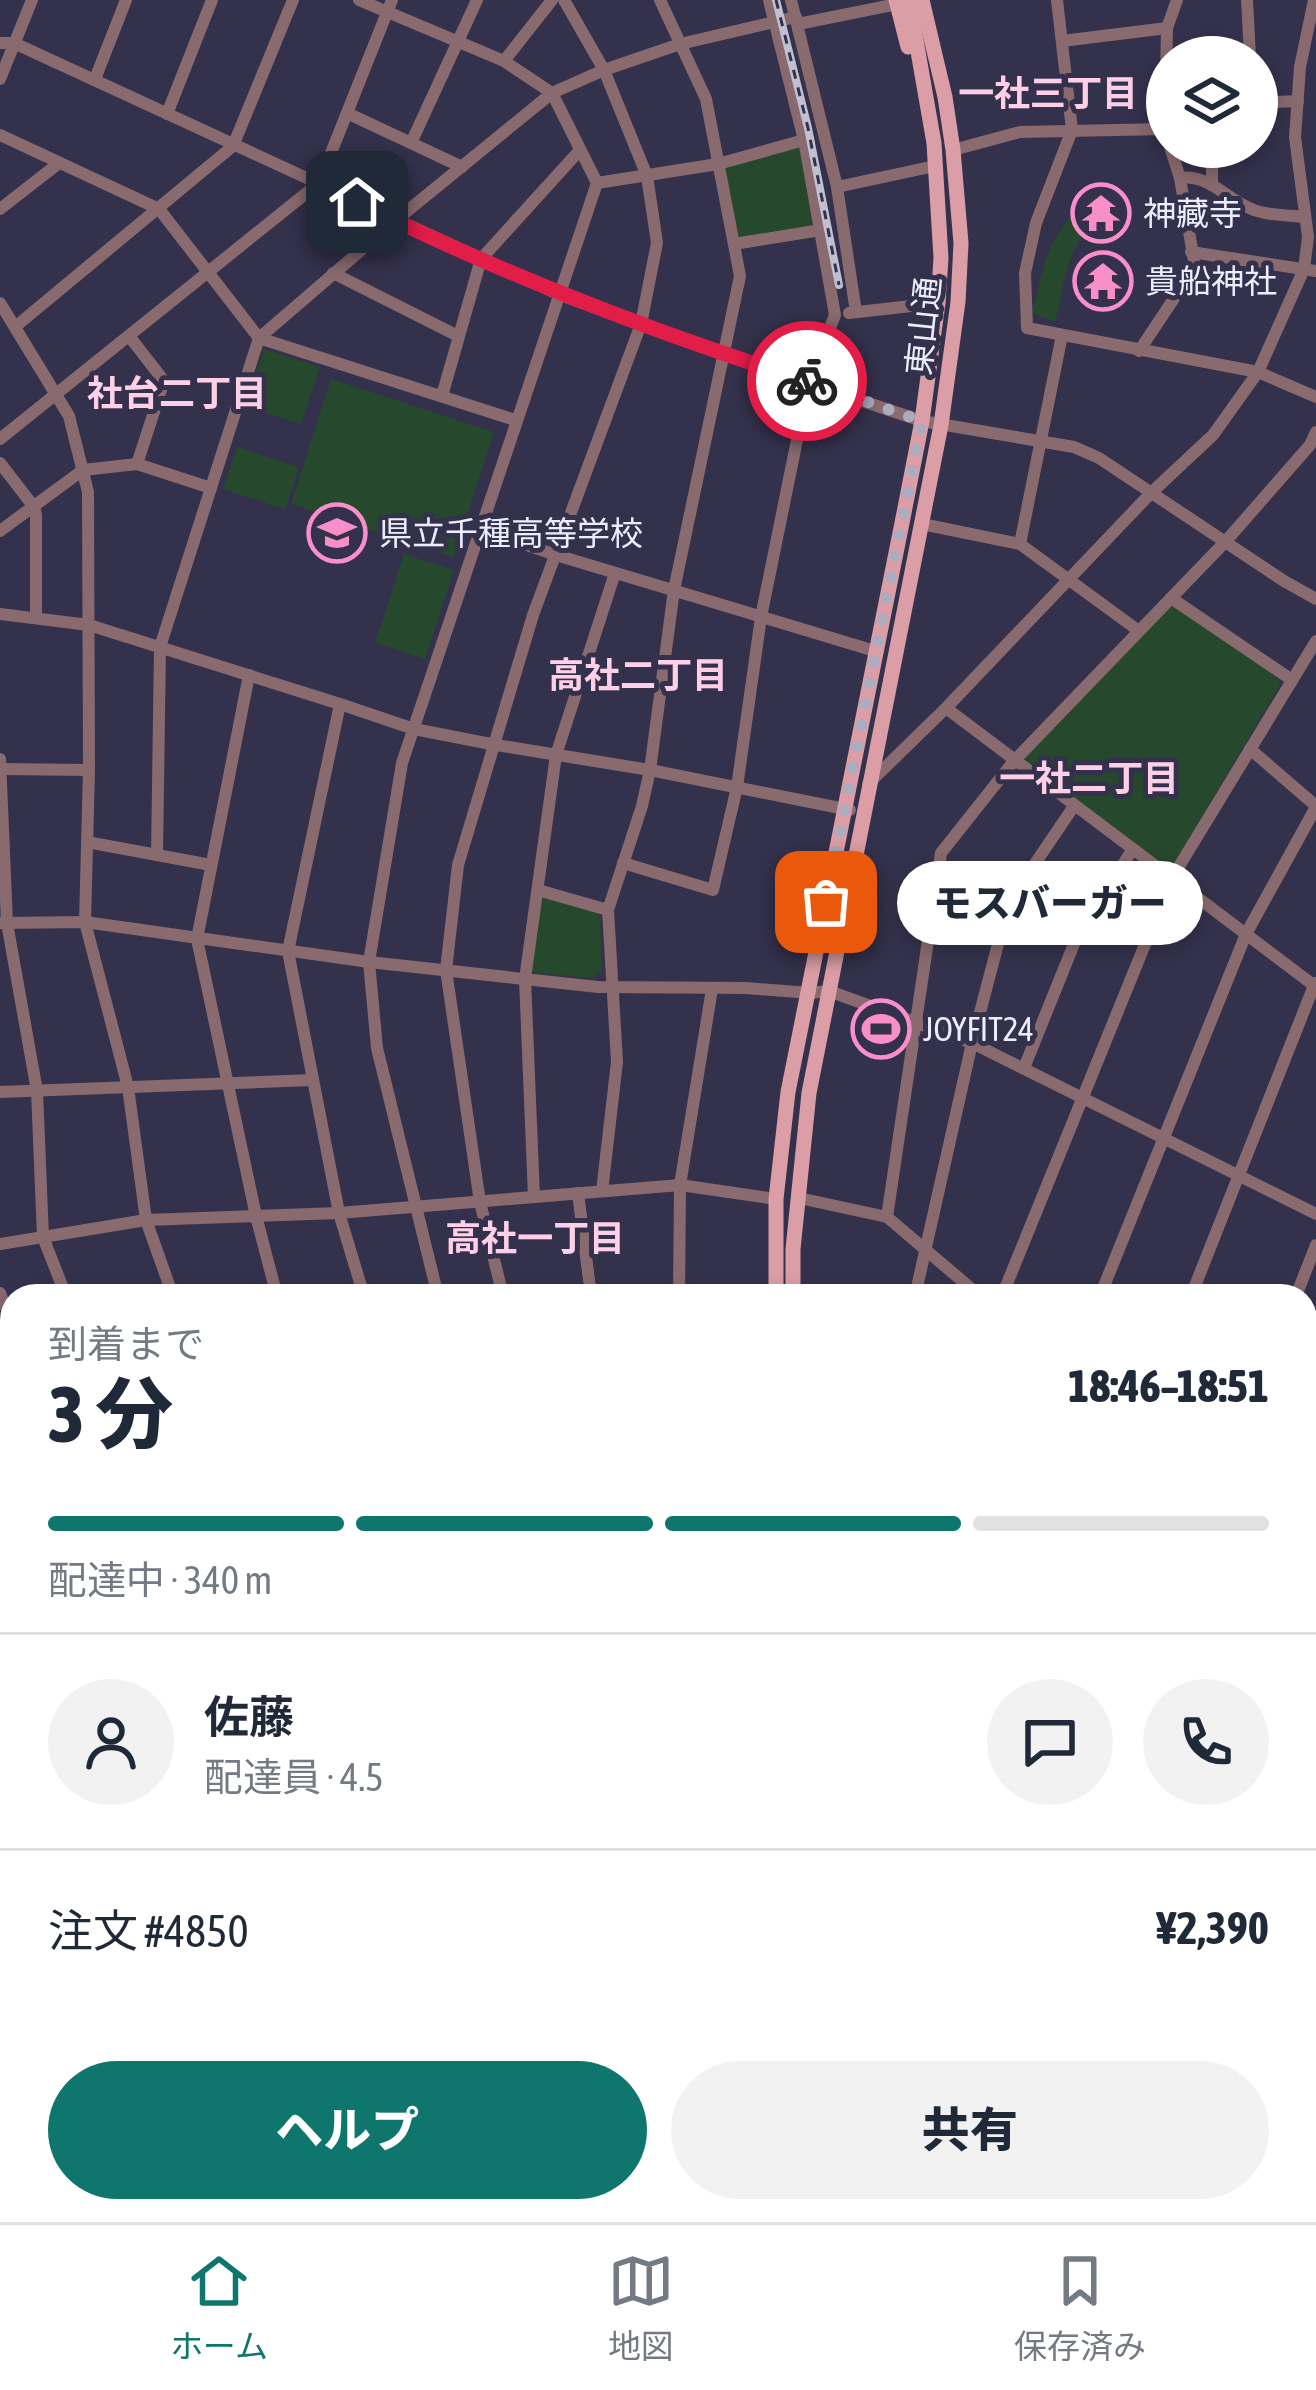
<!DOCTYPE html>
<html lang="ja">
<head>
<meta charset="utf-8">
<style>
  body { margin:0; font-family:"Asap Condensed","Noto Sans JP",sans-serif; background:#f2f2f3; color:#1f2937; height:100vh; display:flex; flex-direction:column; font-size:45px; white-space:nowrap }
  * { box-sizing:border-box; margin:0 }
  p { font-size:39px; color:#747a83 }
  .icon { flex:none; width:66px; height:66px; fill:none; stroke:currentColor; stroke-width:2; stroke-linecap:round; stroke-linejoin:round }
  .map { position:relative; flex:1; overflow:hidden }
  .sheet { position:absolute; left:0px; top:1284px; width:1317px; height:939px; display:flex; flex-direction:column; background:#fff; border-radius:36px 36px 0 0; box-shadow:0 6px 18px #0003 }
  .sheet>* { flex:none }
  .tools { position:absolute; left:1146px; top:36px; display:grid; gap:24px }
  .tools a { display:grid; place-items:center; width:132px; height:132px; border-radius:50%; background:#fff; box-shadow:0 6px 18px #0003; font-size:60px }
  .pin { position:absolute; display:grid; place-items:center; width:102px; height:102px; color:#fff; margin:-51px; border-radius:24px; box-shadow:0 6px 18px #0006 }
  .courier { position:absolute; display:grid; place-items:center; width:120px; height:120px; margin:-60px; border:9px solid #e11d48; border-radius:50%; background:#fff; color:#222; box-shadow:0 3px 15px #0007 }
  .bubble { position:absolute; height:84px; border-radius:42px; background:#fff; box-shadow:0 6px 18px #0003; font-size:39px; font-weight:800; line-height:84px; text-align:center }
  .summary em { font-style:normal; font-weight:800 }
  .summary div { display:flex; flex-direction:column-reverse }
  .summary { display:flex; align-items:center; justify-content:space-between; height:204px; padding:0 48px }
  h1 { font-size:78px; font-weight:800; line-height:90px }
  .bar { display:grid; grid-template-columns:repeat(4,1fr); gap:18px 12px; align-content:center; height:144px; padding:0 48px }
  .bar i { height:15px; border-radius:9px; background:#e0e1e3 }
  .bar .active { background:#0f766e }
  .bar p { grid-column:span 4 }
  .line { display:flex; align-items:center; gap:30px; padding:0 48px; border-top:3px solid #e0e1e3 }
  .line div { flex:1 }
  .round { display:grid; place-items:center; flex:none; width:126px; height:126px; border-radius:63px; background:#f2f2f3 }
  .cta { display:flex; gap:24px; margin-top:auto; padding:24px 48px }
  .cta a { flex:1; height:138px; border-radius:72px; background:#0f766e; color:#fff; font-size:48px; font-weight:800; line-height:138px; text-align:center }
  .cta a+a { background:#f2f2f3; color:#1f2937 }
  .dock { display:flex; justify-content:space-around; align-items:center; height:168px; border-top:3px solid #e0e1e3; background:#fff; font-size:33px; color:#747a83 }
  .dock a { display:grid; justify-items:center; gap:6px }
  .dock .active { color:#0f766e }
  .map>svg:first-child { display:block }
  .green { fill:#26482c }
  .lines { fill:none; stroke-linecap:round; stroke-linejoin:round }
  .stream { stroke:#295f88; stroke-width:3 }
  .minor { stroke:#896a6e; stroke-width:12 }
  .major { stroke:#dc9ea6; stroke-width:15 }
  .rail-casing { stroke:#c1c0d3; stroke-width:8 }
  .rail { stroke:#34314c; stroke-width:3; stroke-dasharray:9; stroke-linecap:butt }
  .done { stroke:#adabc0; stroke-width:12; stroke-dasharray:0 21.6 }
  .route { stroke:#e11d48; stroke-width:15 }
  .labels { text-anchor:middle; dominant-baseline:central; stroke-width:10; stroke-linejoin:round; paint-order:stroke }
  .poi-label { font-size:33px; fill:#eeedfe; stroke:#34314c; text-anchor:start }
  .street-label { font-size:33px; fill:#eeedfe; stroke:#34314c }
  .neighbourhood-label { font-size:36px; font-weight:bold; fill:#fed0e7; stroke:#34314c }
</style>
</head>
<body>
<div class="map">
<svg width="1316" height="2222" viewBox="0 0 1316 2222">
  <rect width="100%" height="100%" fill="#34314c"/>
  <g class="green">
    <path d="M796 146 800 150 815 223 814 227 738 239 724 170 727 166Z"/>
    <path d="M1071 216 1080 217 1103 236 1102 239 1086 231C1064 258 1064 290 1055 322L1032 313C1043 271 1043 251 1071 216Z"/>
    <path d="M264 349 320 367 301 424 245 406Z"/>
    <path d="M331 379 494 432 453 557 291 504Z"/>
    <path d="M237 447 299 467 285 509 223 489Z"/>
    <path d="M404 554 454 570 425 659 375 643Z"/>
    <path d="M1171 603 1279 679 1280 685 1171 869H1167L1026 763 1025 755Z"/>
    <path d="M540 896 600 911 602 971 592 978 536 973 530 968Z"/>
    <rect x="0" y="1897" width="12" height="141"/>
    <path d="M0 2114 12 2116V2211H374L375 2222H0Z"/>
    <path d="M473 2211H656L661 2222H477Z"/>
  </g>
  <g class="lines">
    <path class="stream" d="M417 2213 418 2222"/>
    <g class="minor">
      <path d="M359 0 504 61 552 93 597 183 402 763 369 962 377 1048 438 1296"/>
      <path d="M791 0 837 187 856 312"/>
      <path d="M1057 0 1072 130 1036 223 1025 273 1027 328 1258 372 1316 397"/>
      <path d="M1247 0 1250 57"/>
      <path d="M798 24 897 4"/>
      <path d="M1062 41 1167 28"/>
      <path d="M0 43H14L558 294 725 355 922 421 1074 447 1099 458 1284 581 1316 599"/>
      <path d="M504 61 552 0"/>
      <path d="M0 79 32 0"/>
      <path d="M95 79 126 0"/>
      <path d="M1257 103 1298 101"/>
      <path d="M347 113 462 167"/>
      <path d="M167 114 212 0"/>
      <path d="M1165 132 1167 28 1177 0"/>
      <path d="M0 135 159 209 259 338 395 221 552 93 604 70 680 44 796 17"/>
      <path d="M411 143 477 0"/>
      <path d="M953 150 1020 132 1164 129"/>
      <path d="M1180 178C1210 174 1228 201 1254 210 1269 216 1289 215 1305 217"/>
      <path d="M597 183 718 164 804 140"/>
      <path d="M1212 185V147"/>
      <path d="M837 187 935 166"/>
      <path d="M0 209 59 163"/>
      <path d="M734 244 821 230"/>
      <path d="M1191 252 1316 271"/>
      <path d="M333 273 458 336"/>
      <path d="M0 303 69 416 88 492 89 770 85 922 128 1087 146 1220 173 1296"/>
      <path d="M849 313 938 303"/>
      <path d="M15 327 233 146 293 0"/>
      <path d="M129 336 164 381 137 464"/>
      <path d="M1139 351 1195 267 1180 178 1170 147"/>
      <path d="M442 396 481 259 580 150"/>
      <path d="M0 439 319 183 392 0"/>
      <path d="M0 463 34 507 36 515V618"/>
      <path d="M922 524 1020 544 1139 631"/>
      <path d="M481 529 556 555 875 651"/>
      <path d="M0 531 83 470 137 464 211 488"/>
      <path d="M1020 544 1062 335"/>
      <path d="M1171 598 1292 680"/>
      <path d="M0 614 89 625 340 704"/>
      <path d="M249 675 197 939 256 1216 277 1296"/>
      <path d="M946 708 1316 987"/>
      <path d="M1250 749 1316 806"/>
      <path d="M0 759 7 923 37 1091 43 1237 66 1296"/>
      <path d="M0 769 89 770"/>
      <path d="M868 784 946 708 1151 493 1213 435 1258 372 1304 269 1308 237 1295 137 1300 67 1314 0"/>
      <path d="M87 842 211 865"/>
      <path d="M157 855 160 647 259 338 515 420"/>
      <path d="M623 863 713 890 737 787 761 617 809 381 835 315 804 140 769 0"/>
      <path d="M538 890 608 910"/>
      <path d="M0 923 85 922 369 962 598 987 746 988 810 993 829 991 972 1043 1316 1214"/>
      <path d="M1024 1068 1080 929 1133 849"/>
      <path d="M0 1092 312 1080"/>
      <path d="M602 1191 617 1062 608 910 642 806 650 770 674 590 740 276 706 99 660 0"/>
      <path d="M578 1193 591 1296"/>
      <path d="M534 1197 525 979 556 755 615 573"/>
      <path d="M799 1198 887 1217"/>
      <path d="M0 1244 146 1220 339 1213 680 1185 776 1199"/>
      <path d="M0 1293 12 1323"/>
      <path d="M364 1296 339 1213 288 951 340 704 414 729 496 745 650 770 850 810"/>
      <path d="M503 1296 480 1202 446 970 458 865 533 615 641 324 657 243 647 176 604 70 564 0"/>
      <path d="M679 1296 680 1185 712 989"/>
      <path d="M915 1296 972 1043 1009 902 1074 806"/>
      <path d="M980 1296 887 1217 941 853 1014 761 1226 541 1310 445 1316 432"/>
      <path d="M1002 1296 1172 878 1316 641"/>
      <path d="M1100 1296 1246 934 1316 807"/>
      <path d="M1191 1296 1315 983"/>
      <path d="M1296 1296 1316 1245"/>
      <path d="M1305 1405 1316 1412"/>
      <path d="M0 1408 12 1407"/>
      <path d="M0 1546 12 1544"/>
      <path d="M1305 1577 1316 1579"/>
      <path d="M0 1589 12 1630"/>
      <path d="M0 1650 12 1652"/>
      <path d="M1305 1707 1316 1720"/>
      <path d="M0 1743 12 1740"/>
      <path d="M1305 1867 1316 1821"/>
      <path d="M0 1876 12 1875"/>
      <path d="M1305 2072 1316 2067"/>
      <path d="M1316 2169 1312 2173 1316 2178"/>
      <path d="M1177 2222 1178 2211"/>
    </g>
    <g class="major">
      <path d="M896 0 908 47"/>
      <path d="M776 1296V1199L788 1092 901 528 922 421 938 303 941 258 934 143 909 0"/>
      <path d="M793 1296V1249L809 1093 941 425 958 302 961 243 953 150 945 97 922 0"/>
      <path d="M1025 2211 1027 2222"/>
      <path d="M1041 2211 1045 2222"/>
    </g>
    <g class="rail-casing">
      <path id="rail" d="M776 0 808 128 839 285"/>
    </g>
    <use href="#rail" class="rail"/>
  </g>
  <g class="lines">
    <path class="done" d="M807 381 922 421 826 902"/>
    <path class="route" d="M357 202C502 274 653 332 807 381"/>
  </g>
  <defs>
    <g id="temple-ring" transform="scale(3)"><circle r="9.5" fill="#34314c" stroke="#f98fc9" stroke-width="1.5"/><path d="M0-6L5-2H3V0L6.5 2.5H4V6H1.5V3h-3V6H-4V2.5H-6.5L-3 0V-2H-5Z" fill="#f98fc9"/></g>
    <g id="school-ring" transform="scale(3)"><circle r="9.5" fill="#34314c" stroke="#f98fc9" stroke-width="1.5"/><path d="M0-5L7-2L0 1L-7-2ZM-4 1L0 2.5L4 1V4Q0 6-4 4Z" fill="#f98fc9"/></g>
    <g id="stadium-ring" transform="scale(3)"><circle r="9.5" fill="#34314c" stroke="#f98fc9" stroke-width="1.5"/><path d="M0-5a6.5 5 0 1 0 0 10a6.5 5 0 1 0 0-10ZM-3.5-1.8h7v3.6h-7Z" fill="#f98fc9"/></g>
  </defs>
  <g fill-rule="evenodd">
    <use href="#temple-ring" x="1101" y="213"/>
    <use href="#temple-ring" x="1103" y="281"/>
    <use href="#school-ring" x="337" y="533"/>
    <use href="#stadium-ring" x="881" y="1029"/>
  </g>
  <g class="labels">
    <g class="poi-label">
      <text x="1143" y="213">神藏寺</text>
      <text x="1145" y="281">貴船神社</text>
      <text x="379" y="533">県立千種高等学校</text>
      <text x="923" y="1029">JOYFIT24</text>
    </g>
    <g class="street-label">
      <text transform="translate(923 326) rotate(-84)">東山通</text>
    </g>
    <g class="neighbourhood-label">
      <text x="1048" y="93">一社三丁目</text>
      <text x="177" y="393">社台二丁目</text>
      <text x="638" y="675">高社二丁目</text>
      <text x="1089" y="778">一社二丁目</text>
      <text x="535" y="1238">高社一丁目</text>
    </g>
  </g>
</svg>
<div class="tools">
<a><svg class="icon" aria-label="layers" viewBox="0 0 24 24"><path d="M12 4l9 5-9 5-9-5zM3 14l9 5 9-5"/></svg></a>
</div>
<div class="pin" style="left:826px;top:902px;background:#ea580c"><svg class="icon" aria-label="bag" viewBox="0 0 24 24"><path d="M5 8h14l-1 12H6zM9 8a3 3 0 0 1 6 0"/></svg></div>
<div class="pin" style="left:357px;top:202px;background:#1f2937"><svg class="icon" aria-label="home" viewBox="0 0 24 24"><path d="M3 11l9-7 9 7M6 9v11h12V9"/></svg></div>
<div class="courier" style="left:807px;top:381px"><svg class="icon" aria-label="bike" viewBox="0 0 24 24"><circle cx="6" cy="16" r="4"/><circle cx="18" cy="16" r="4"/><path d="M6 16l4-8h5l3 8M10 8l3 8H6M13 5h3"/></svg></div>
<div class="bubble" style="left:897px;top:861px;width:306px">モスバーガー</div>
<section class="sheet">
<div class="summary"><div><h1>3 分</h1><p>到着まで</p></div><em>18:46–18:51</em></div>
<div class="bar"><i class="active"></i><i class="active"></i><i class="active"></i><i></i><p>配達中 · 340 m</p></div>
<div class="line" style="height:216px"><a class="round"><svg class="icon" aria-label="person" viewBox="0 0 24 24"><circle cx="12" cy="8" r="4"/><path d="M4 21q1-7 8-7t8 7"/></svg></a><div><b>佐藤</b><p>配達員 · 4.5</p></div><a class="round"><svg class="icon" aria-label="chat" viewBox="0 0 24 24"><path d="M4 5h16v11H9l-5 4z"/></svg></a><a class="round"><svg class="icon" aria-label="phone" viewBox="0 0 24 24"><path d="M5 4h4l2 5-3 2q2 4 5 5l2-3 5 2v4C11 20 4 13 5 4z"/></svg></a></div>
<div class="line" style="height:156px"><div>注文 #4850</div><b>¥2,390</b></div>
<div class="cta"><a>ヘルプ</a><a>共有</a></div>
</section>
</div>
<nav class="dock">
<a class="active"><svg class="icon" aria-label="home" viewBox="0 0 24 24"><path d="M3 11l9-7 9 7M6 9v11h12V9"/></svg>ホーム</a>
<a><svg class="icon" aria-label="map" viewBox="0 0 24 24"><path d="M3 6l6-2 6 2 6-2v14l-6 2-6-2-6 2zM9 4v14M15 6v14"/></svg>地図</a>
<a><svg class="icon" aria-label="saved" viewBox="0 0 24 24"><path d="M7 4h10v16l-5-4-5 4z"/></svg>保存済み</a>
</nav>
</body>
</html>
